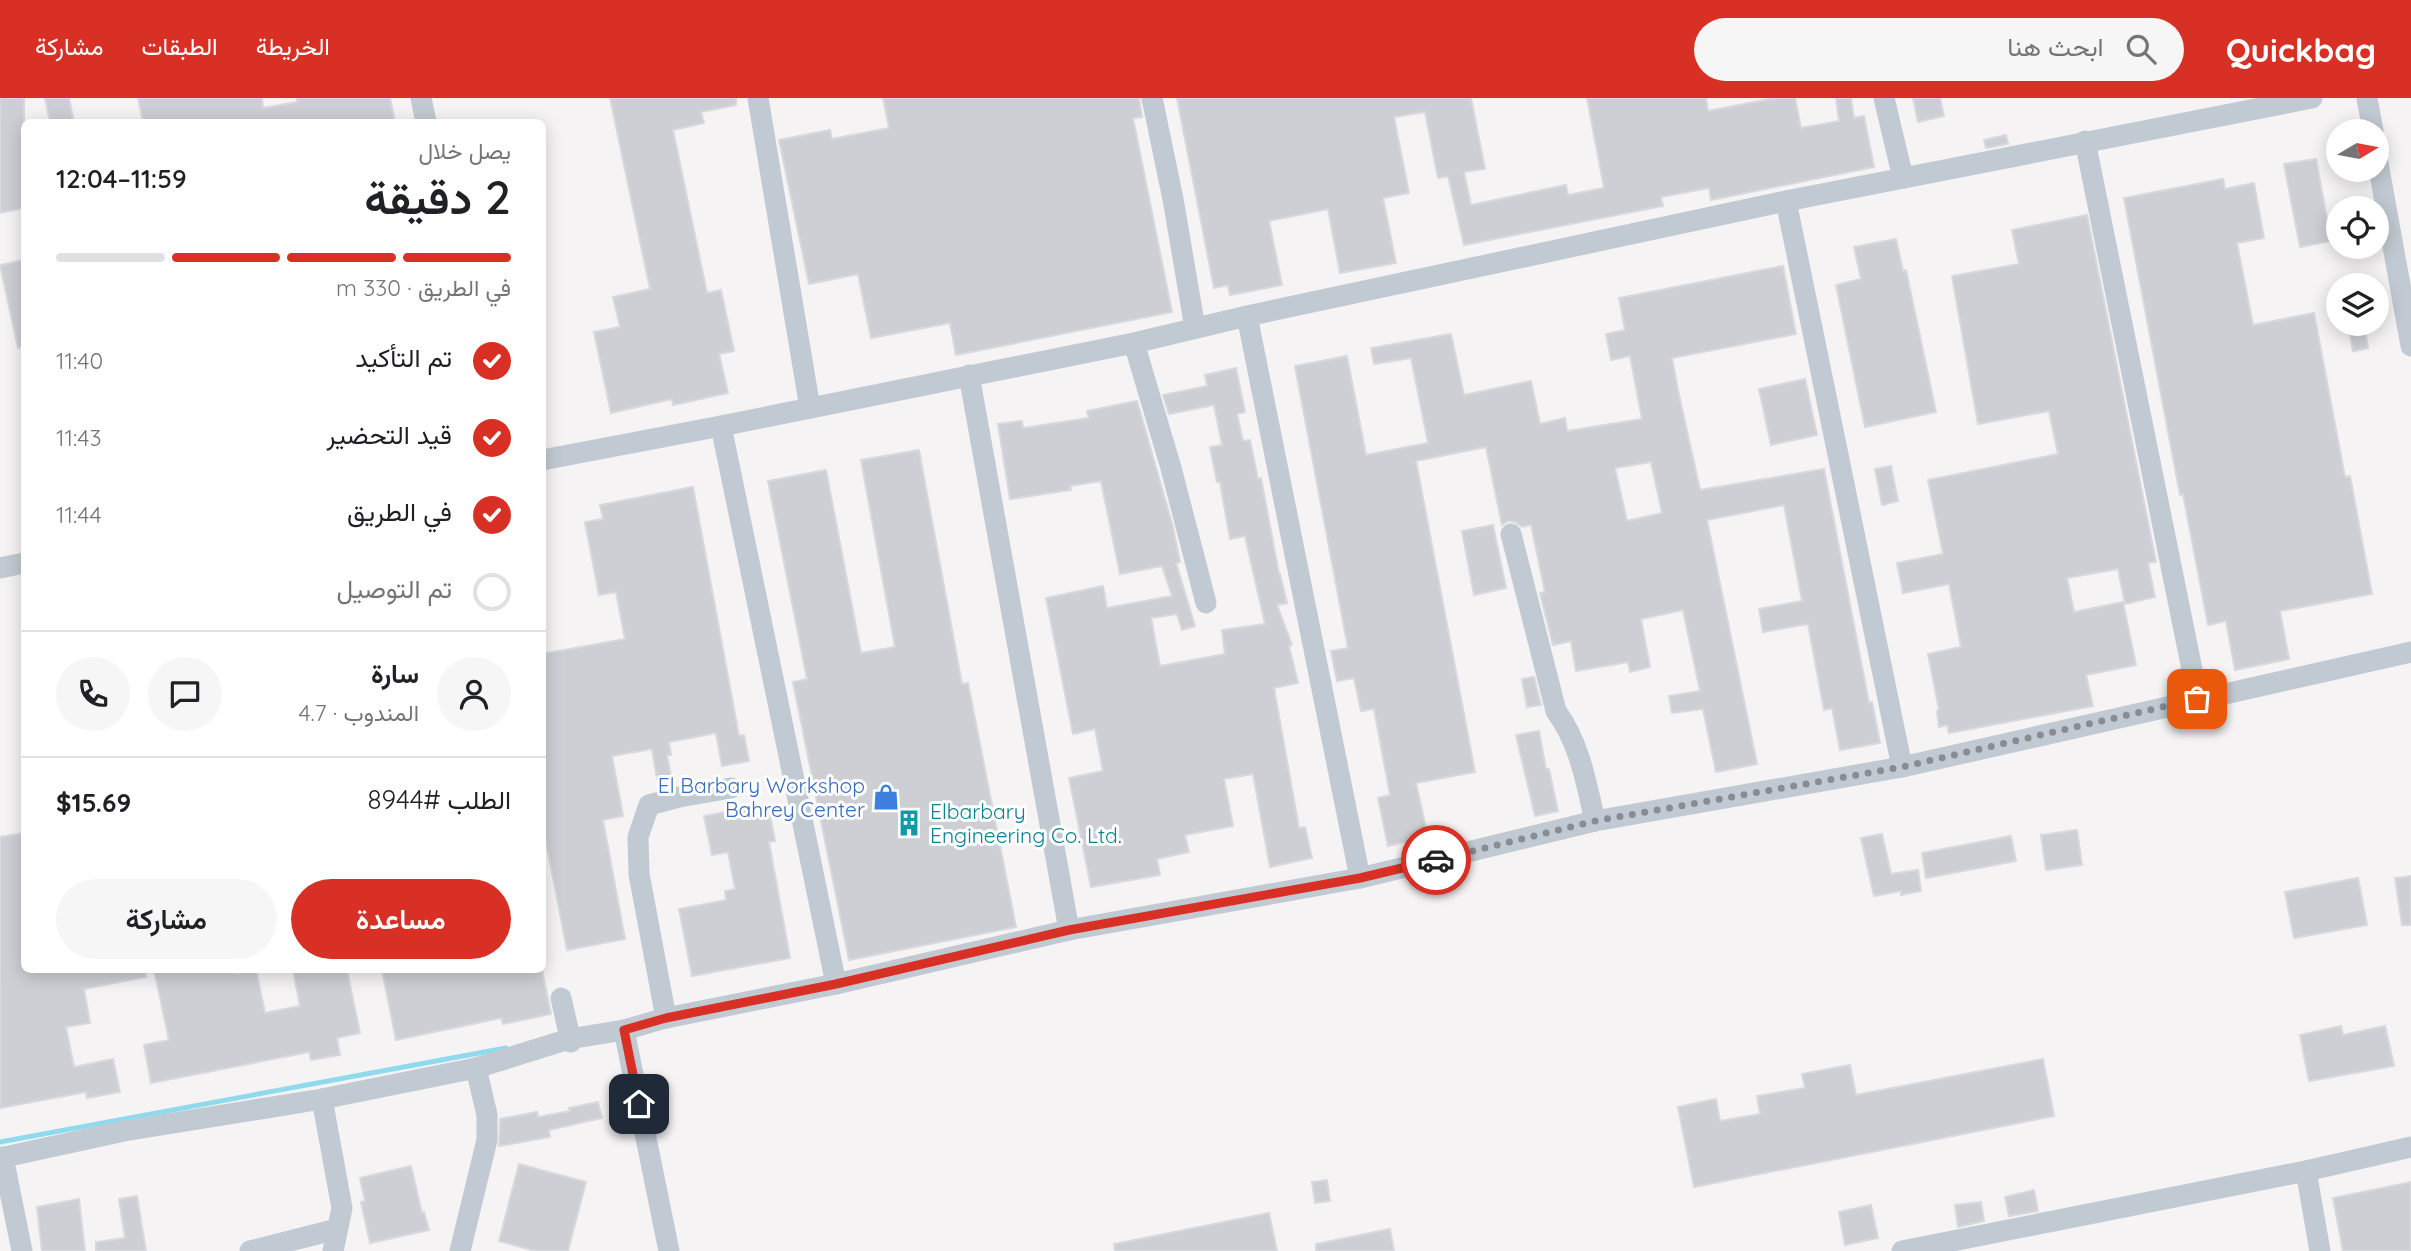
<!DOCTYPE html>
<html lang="ar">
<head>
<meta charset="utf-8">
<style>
  body { margin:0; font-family:Quicksand,Vazirmatn,sans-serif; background:#f6f6f6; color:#202124; direction:rtl; height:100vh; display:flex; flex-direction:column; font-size:26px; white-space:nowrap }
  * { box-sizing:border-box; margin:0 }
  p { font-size:23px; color:#757577 }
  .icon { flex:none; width:38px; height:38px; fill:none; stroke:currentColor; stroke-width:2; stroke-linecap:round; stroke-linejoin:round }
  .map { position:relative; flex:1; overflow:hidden; direction:ltr }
  .details { position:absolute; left:21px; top:21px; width:525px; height:854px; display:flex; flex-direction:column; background:#fff; border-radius:10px; box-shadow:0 4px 18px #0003; direction:rtl }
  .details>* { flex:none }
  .needle { width:46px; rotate:80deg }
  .buttons { position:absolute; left:2326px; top:21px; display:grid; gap:14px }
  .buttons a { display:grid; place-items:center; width:63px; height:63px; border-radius:50%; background:#fff; box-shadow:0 4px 18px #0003; font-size:35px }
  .pin { position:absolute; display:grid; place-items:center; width:60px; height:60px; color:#fff; margin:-30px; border-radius:14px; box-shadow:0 4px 10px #0006 }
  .courier { position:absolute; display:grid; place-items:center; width:70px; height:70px; margin:-35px; border:5px solid #d93025; border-radius:50%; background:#fff; color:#222; box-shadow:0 2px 9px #0007 }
  .headline em { font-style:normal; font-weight:600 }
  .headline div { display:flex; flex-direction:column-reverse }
  .headline { display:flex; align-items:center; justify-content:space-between; height:119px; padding:0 35px }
  h1 { font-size:46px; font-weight:600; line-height:52px }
  .bar { display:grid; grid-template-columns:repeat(4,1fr); gap:10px 7px; align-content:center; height:84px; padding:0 35px }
  .bar i { height:9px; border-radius:5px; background:#e0e0e0 }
  .bar .on { background:#d93025 }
  .bar p { grid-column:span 4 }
  .line { display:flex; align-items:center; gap:18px; padding:0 35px; border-top:2px solid #e0e0e0 }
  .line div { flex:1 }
  .round { display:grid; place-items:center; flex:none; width:74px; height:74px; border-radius:37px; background:#f6f6f6 }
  ol { padding:0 35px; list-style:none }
  li { display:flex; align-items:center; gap:21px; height:77px }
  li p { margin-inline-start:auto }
  li .icon { padding:7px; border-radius:50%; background:#d93025; color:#fff; stroke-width:4 }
  li:last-child { color:#757577 }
  li i { width:38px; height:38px; border:4px solid #e0e0e0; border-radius:50% }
  .primary-button { display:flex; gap:14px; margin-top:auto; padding:14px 35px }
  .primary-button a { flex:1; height:80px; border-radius:42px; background:#d93025; color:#fff; font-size:28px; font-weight:600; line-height:80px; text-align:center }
  .primary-button a+a { background:#f6f6f6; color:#202124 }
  header { display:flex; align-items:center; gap:42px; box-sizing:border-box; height:98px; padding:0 35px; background:#d93025; color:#fff }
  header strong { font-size:33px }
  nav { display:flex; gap:38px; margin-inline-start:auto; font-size:24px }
  .search { width:490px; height:63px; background:#f6f6f6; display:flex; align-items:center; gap:18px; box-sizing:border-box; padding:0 24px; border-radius:38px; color:#757577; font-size:26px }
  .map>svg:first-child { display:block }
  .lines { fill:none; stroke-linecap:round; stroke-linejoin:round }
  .stream { stroke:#90daee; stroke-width:5 }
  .building { fill:#cdcfd5; stroke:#d7d9de; stroke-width:2; fill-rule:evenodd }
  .minor { stroke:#c1cad2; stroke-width:21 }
  .done { stroke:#868d94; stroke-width:7; stroke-dasharray:0 12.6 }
  .route { stroke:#d93025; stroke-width:9 }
  .labels { text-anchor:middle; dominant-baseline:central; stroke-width:6; stroke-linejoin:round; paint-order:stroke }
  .shop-label { font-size:21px; fill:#366cbe; stroke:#fff; text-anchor:end }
  .culture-label { font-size:21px; fill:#0d838f; stroke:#fff; text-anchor:start }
</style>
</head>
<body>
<header>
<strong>Quickbag</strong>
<div class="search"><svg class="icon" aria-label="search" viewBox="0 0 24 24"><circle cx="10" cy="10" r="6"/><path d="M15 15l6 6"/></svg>ابحث هنا</div>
<nav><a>الخريطة</a><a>الطبقات</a><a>مشاركة</a></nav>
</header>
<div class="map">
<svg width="2411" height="1153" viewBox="0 0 2411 1153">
  <rect width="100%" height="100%" fill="#f5f3f3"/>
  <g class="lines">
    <path class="stream" d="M0 1044 506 950"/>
  </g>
  <g class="building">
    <path d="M0 0H24V110L0 115Z"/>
    <path d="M45 0H69L74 24H50Z"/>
    <path d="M138 0H262L263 10 297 4V0H390L395 24H143Z"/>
    <path d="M610 0H736V7L701 14 704 25 673 32 707 195 721 192 734 253 719 256 728 295 673 307 672 301 611 315 594 234 620 229 613 199 650 191Z"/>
    <path d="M883 0H1139L1142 19 1133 20 1172 214 956 257 950 225 871 240 858 176 809 186 779 42 830 32 832 41 889 30Z"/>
    <path d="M1177 0H1471L1485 71 1464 74 1471 107 1566 87 1568 97 1604 90 1587 0H1706L1708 13 1775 0H1795L1801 30 1839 23 1836 0H1851L1854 20 1864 18 1874 69 1711 102 1709 90 1661 99 1663 108 1464 147 1448 78 1438 80 1425 14 1394 19 1409 95 1383 100 1396 165 1340 175 1328 111 1269 123 1282 187 1230 197 1228 187 1214 190Z"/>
    <path d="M1913 0H1940L1944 18 1918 24Z"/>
    <path d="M2006 37 2008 46 1986 50 1984 42Z"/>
    <path d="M2316 61 2331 143 2300 149 2284 66Z"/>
    <path d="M2223 81 2225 91 2254 85 2264 140 2237 145 2253 227 2314 215 2345 379 2350 378 2372 496 2280 513 2289 561 2235 572 2226 523 2208 527 2183 396 2180 397 2124 100Z"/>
    <path d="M2087 117 2156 464 2148 465 2155 499 2125 506 2118 471 2067 480 2074 514 2123 504 2136 567 2086 577 2093 608 1949 635 1947 627 1939 629 1937 613 1939 612 1928 556 1961 549 1949 486 1903 495 1897 465 1943 456 1928 382 2058 356 2049 313 1978 326 1952 178 2019 166 2012 132Z"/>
    <path d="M1896 141 1903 173 1906 172 1936 314 1865 329 1836 187 1861 181 1854 149Z"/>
    <path d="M24 162V249L18 250 0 167Z"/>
    <path d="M1783 168 1796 236 1672 260 1678 292 1700 392 1824 371 1869 605 1872 604 1880 645 1840 652 1832 610 1824 612 1808 526 1763 534 1759 511 1802 503 1784 407 1707 422 1757 666 1716 674 1703 611 1672 615 1669 598 1700 593 1683 512 1641 521 1650 569 1630 574 1628 564 1576 573 1571 543 1553 547 1540 495 1545 494 1531 427 1522 429 1515 424 1508 423 1502 427 1486 349 1416 363 1475 674 1416 685 1428 739 1388 748 1378 700 1390 697 1374 611 1361 613 1354 580 1337 583 1331 553 1348 550 1295 268 1347 258 1366 357 1428 345 1411 260 1374 266 1371 250 1451 236 1464 297 1531 283 1540 326 1565 320 1567 333 1642 321 1630 258 1611 262 1606 236 1625 232 1619 200ZM1651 364 1662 415 1627 423 1615 370Z"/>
    <path d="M2348 226H2364L2368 250 2353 253Z"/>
    <path d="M1236 270 1245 314 1237 316 1243 343 1250 342 1258 381 1261 380 1279 476H1280L1287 505 1277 507 1292 547 1289 548 1298 585 1274 590 1299 730 1305 729 1312 760 1270 769 1253 676 1224 681 1233 728 1185 737 1189 754 1157 761 1160 777 1091 789 1069 680 1103 673 1095 631 1073 636 1046 500 1103 488 1107 510 1172 498 1162 468 1120 476 1101 383 1070 388 1071 392 1010 401 998 326 1022 323 1023 330 1089 320 1087 313 1137 303 1173 429 1180 464 1176 465 1195 528 1182 532 1177 516 1151 520 1160 568 1225 556 1222 532 1265 526 1245 438 1230 441 1220 384H1217L1210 349 1222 347 1214 307 1169 316 1163 297 1207 288 1205 277Z"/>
    <path d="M1805 281 1817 337 1771 347 1759 291Z"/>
    <path d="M919 352 962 586 968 585 1016 829 849 862 793 584 807 581 768 383 826 372 861 555 895 549 861 362Z"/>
    <path d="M1891 368 1898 403 1882 407 1875 371Z"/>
    <path d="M693 389 739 638 744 637 749 663 722 668 716 635 669 644 671 657H667L671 678 657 681 652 651 612 658 623 718 603 722 625 841 567 852 542 723V556L625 541 616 494 599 497 585 424 603 421 600 407Z"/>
    <path d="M1493 427 1506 490 1474 497 1462 433Z"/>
    <path d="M1534 579 1541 607 1527 609 1522 581Z"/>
    <path d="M1539 633 1546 671H1549L1558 713 1535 718 1516 637Z"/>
    <path d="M768 706 775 743 769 744 790 860 692 878 679 811 726 802 725 793 735 791 728 754 712 757 704 718Z"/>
    <path d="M2077 732 2082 767 2046 772 2041 737Z"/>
    <path d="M24 735V872H145L146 879 84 891 90 925 66 929 74 969 113 961 120 994 87 1000 86 994 0 1010V739Z"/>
    <path d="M1882 736 1891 776 1918 772 1921 793 1901 797V793L1874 798 1861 740Z"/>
    <path d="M2011 738 2016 763 1926 780 1922 755Z"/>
    <path d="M2411 778V827H2402L2395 780Z"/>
    <path d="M2358 780 2367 827 2294 840 2285 794Z"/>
    <path d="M154 872H235L236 876 256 872 265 915 300 908 293 872H347L360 935 337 940 340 957 311 962 309 954 151 985 144 947 169 942Z"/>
    <path d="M382 872H542L551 916 503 926 501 920 396 942Z"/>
    <path d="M2341 928 2343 937 2385 928 2394 968 2309 983 2300 937Z"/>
    <path d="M2043 961 2054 1018 1694 1089 1678 1009 1716 1001 1720 1023 1760 1016 1757 998 1805 990 1802 976 1850 967 1856 997Z"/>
    <path d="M598 1004 602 1020 549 1032 550 1039 499 1048 500 1021 537 1014 538 1019 570 1013 569 1010Z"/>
    <path d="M519 1066 586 1084 568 1153H535L499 1143Z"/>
    <path d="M411 1068 422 1115 424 1114 429 1132 370 1145 361 1104 365 1103 360 1080Z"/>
    <path d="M1327 1082 1330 1103 1315 1105 1312 1084Z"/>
    <path d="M2411 1084V1153H2343L2333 1100Z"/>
    <path d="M2034 1092 2038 1113 2009 1118 2005 1099Z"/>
    <path d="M137 1098 146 1153H96V1144L125 1140 119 1101Z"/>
    <path d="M79 1101 85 1153H42L37 1109Z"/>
    <path d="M1981 1104 1984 1123 1958 1129 1955 1107Z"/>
    <path d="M1871 1107 1878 1140 1845 1147 1839 1114Z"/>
    <path d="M1269 1115 1277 1153H1115L1114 1146Z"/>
    <path d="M1390 1131 1394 1153H1316V1146Z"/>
  </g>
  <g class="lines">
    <g class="minor">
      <path d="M421 0 426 24"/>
      <path d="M758 0 810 310"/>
      <path d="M1152 0 1173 101 1195 230"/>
      <path d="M1884 0 1903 80"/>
      <path d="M2367 0 2373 33"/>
      <path d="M2085 43 2198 601"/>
      <path d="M2376 54 2411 248"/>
      <path d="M1786 103 1902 669"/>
      <path d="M1247 218 1360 780"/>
      <path d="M1134 245 1171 370 1206 505"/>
      <path d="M969 277 1069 832"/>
      <path d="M542 362 721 328"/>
      <path d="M1511 436 1556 613C1580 646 1586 684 1595 723"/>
      <path d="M0 470 24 465"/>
      <path d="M836 886 721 328 1134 245 1247 218 1786 103 2312 0"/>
      <path d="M561 900 571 944"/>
      <path d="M666 920 639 776 638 739 649 707 679 699 731 690"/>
      <path d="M624 932 669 1153"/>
      <path d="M322 1001 342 1110 333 1153"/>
      <path d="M3 1059 22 1153"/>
      <path d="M0 1060 124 1033 322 1001 476 970 569 941 624 932 666 920 836 886 1069 832 1360 780 1595 723 1902 669 2411 554"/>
      <path d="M2306 1073 2320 1153"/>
      <path d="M250 1153 337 1131"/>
      <path d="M460 1153 487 1042V1017L476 970"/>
      <path d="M1902 1153 2306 1073 2411 1049"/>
    </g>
  </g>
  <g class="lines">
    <path class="done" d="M1436 762 1595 723 1902 669 2197 601"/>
    <path class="route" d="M639 1006 624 932 666 920 836 886 1069 832 1360 780 1436 762"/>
  </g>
  <defs>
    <g id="shop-bare" transform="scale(2.1)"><path d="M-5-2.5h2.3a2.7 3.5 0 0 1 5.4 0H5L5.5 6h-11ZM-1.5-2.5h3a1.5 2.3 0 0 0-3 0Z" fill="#3f7fe0" stroke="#fff" stroke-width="2.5" paint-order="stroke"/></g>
    <g id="building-bare" transform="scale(2.1)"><path d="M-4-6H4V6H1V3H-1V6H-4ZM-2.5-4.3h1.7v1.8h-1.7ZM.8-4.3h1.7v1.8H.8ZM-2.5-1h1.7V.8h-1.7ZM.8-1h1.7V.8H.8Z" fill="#0f9aa8" stroke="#fff" stroke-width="2.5" paint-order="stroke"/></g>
  </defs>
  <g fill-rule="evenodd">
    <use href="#shop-bare" x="886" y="699"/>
    <use href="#building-bare" x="909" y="725"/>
  </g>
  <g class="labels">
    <g class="shop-label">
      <text x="865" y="687">El Barbary Workshop<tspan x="865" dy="24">Bahrey Center</tspan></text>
    </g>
    <g class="culture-label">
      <text x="930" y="713">Elbarbary<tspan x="930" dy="24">Engineering Co. Ltd.</tspan></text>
    </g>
  </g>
</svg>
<div class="buttons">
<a><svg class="needle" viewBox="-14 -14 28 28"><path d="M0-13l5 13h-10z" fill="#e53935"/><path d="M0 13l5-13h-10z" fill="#757577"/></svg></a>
<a><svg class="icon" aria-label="locate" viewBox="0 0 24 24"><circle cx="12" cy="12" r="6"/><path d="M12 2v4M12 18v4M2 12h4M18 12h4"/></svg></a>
<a><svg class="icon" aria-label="layers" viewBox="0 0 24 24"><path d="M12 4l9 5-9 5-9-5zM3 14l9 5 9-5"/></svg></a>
</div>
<div class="pin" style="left:2197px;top:601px;background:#ea580c"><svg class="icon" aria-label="bag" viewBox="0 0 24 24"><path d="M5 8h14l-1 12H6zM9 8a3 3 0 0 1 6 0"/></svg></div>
<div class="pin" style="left:639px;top:1006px;background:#1f2937"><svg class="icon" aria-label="home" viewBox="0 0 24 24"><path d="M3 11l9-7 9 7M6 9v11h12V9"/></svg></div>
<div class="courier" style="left:1436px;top:762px"><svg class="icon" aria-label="car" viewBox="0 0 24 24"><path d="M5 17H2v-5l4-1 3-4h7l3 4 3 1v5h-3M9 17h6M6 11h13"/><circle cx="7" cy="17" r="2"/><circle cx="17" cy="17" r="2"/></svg></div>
<section class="details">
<div class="headline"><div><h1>2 دقيقة</h1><p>يصل خلال</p></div><em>11:59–12:04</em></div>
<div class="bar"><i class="on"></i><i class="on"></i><i class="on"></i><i></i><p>في الطريق · 330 m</p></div>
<ol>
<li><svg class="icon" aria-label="check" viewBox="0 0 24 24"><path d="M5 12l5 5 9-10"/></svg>تم التأكيد<p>11:40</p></li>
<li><svg class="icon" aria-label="check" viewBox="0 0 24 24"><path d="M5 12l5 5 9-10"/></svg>قيد التحضير<p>11:43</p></li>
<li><svg class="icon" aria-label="check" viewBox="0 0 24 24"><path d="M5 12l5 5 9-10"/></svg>في الطريق<p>11:44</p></li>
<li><i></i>تم التوصيل</li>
</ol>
<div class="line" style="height:126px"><a class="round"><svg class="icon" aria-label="person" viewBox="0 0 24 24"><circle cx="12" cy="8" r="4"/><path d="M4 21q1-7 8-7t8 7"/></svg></a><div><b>سارة</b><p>المندوب · 4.7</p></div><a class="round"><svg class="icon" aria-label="chat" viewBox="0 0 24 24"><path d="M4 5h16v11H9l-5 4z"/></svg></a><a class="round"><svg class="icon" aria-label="phone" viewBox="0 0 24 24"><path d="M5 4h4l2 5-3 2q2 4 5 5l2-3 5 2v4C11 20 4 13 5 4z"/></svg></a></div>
<div class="line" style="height:91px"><div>الطلب #8944</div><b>$15.69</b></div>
<div class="primary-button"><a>مساعدة</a><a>مشاركة</a></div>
</section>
</div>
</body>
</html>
